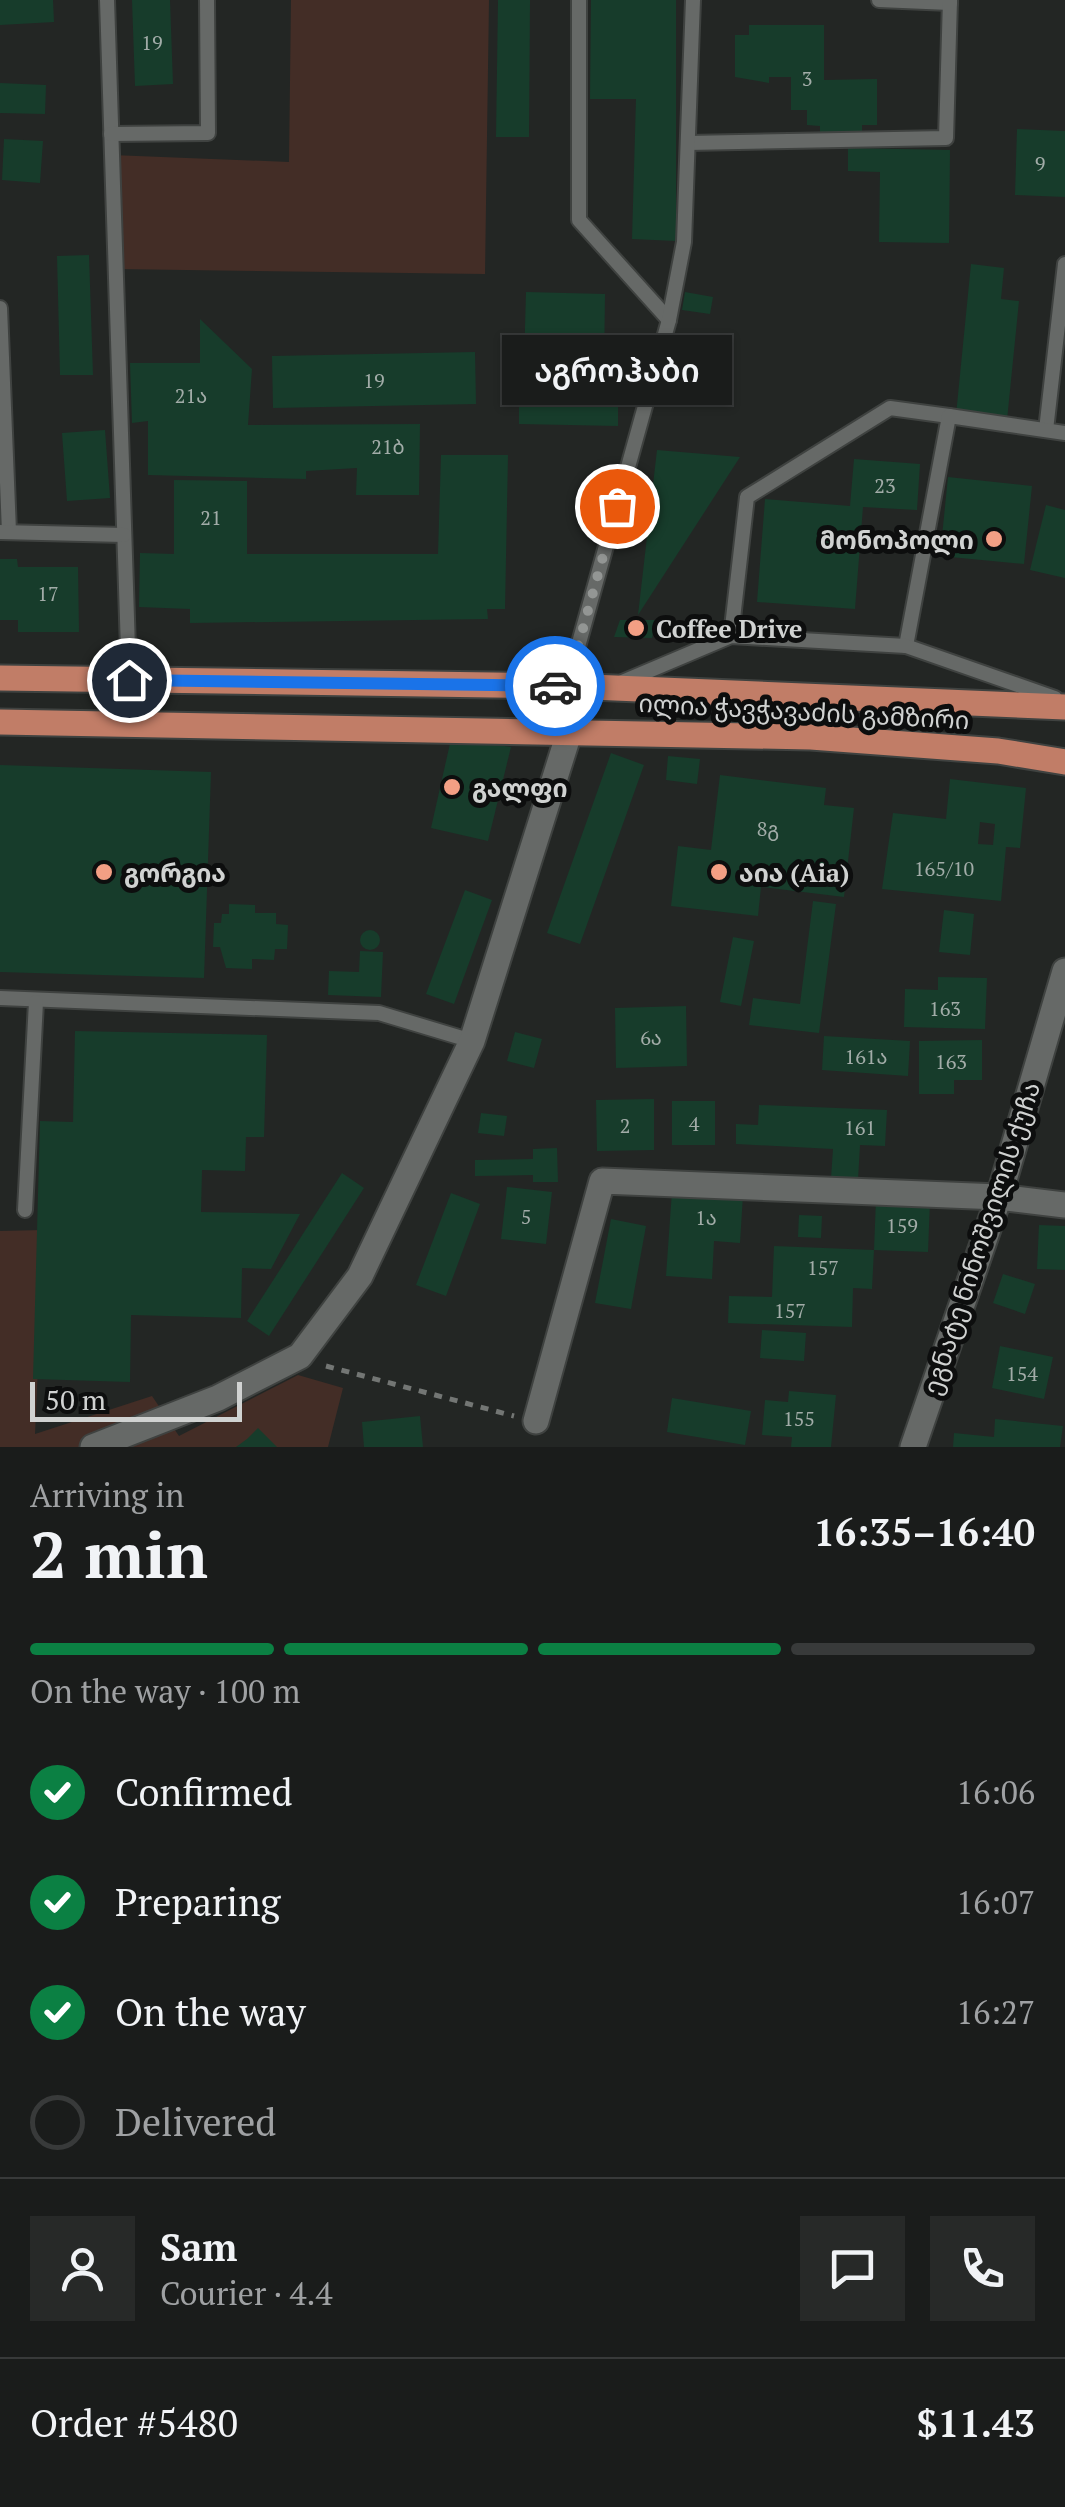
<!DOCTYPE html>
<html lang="en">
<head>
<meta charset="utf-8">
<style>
  body { margin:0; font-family:"PT Serif","Noto Sans Georgian",serif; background:#272928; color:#f1f3f6; height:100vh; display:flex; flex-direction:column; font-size:38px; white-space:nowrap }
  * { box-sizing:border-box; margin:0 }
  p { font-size:32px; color:#9fa1a3 }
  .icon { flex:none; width:55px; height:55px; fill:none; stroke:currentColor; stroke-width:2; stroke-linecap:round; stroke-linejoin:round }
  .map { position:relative; height:1447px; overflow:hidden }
  .side { display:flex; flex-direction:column; background:#1a1c1b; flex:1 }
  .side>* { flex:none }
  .scale { position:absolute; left:30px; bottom:25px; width:212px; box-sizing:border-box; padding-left:10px; border:5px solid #d0d2d1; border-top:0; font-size:28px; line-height:35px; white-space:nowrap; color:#d0d2d1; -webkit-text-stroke:8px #0d0e0e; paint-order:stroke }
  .pin { position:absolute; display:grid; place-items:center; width:85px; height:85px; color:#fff; margin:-42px; border:5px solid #fff; border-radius:50%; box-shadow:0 2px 10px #0007 }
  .courier { position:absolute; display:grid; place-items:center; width:100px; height:100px; margin:-50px; border:8px solid #1a73e8; border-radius:50%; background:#fff; color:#222; box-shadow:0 2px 12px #0007 }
  .bubble { position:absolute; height:70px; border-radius:0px; background:#1a1c1b; box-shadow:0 2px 8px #0004,0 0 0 2px #383a3a; font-size:32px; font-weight:600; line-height:70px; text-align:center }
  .head em { font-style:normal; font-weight:600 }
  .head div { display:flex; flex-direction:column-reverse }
  .head { display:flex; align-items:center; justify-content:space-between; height:170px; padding:0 30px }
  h1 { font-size:65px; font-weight:600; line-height:75px }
  .bar { display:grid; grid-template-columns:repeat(4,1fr); gap:15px 10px; align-content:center; height:120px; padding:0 30px }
  .bar i { height:12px; border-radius:8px; background:#383a3a }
  .bar .active { background:#0b8043 }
  .bar p { grid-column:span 4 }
  .line { display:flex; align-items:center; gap:25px; padding:0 30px; border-top:2px solid #383a3a }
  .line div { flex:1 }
  .round { display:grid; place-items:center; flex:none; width:105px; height:105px; border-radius:0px; background:#272928 }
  ol { padding:0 30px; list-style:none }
  li { display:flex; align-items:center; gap:30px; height:110px }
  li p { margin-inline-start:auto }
  li .icon { padding:10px; border-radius:50%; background:#0b8043; color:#fff; stroke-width:4 }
  li:last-child { color:#9fa1a3 }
  li i { width:55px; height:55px; border:5px solid #383a3a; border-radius:50% }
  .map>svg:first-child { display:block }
  .green { fill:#432d26 }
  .building { fill:#173c2b; fill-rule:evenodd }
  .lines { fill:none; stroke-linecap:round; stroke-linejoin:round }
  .service-casing { stroke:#3f4240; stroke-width:18 }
  .minor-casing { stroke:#3f4240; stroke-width:29 }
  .secondary-casing { stroke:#3f4240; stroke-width:29 }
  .primary-casing { stroke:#3f4240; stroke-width:29 }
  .path { stroke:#737674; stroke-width:5; stroke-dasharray:8 8; stroke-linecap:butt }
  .service { stroke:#666967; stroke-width:14 }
  .minor { stroke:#666967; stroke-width:25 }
  .secondary { stroke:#666967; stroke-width:25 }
  .primary { stroke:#c17d67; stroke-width:25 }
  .done { stroke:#939694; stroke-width:10; stroke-dasharray:0 18 }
  .route { stroke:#1a73e8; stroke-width:12 }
  .poi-dot { fill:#f39f84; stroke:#0d0e0e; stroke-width:4 }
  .labels { text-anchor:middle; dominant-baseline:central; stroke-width:10; stroke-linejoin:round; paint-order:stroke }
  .number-label { font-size:20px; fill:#a2aca8 }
  .poi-label { font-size:25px; font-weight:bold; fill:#d0d2d1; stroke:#0d0e0e; text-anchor:start }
  .street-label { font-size:25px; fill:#d0d2d1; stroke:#0d0e0e }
</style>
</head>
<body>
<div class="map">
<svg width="1065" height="1447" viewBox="0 0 1065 1447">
  <rect width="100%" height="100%" fill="#232624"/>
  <g class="green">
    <path d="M291 0H489L485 274 115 269 112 155 289 162Z"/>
    <path d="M44 1230 35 1434 152 1396 179 1436 298 1375 343 1388 328 1447H0V1231Z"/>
  </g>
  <g class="building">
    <path d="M0 0H53L54 22 0 25Z"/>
    <path d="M132 0H170L173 84 135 86Z"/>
    <path d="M498 0H530L529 137H496Z"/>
    <path d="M591 0H676V241L632 239 636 99H590Z"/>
    <path d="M749 25H824V80L877 79V125H862V133L820 134V126L807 125V110H791V77H769V83L735 77V35H749Z"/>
    <path d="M0 83 46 85 45 114 0 113Z"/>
    <path d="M1017 129 1065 131V197L1015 195Z"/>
    <path d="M4 139 43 141 40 183 2 180Z"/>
    <path d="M848 148 950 150 949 243 879 242 880 172 848 171Z"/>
    <path d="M89 255 93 375H60L57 256Z"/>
    <path d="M971 264 1004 268 1001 299 1019 301 1006 430 955 425Z"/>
    <path d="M526 292 605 294 604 366 524 364Z"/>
    <path d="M685 292 713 297 710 314 682 310Z"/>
    <path d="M200 319 252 369 248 425 420 424 419 495H356L357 468 306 471V479L148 475V421L132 423 130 363H200Z"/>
    <path d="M475 352 476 404 273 408 272 356Z"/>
    <path d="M519 397H618V426L519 424Z"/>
    <path d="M105 430 110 498 67 501 62 433Z"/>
    <path d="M657 450 740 457 638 615Z"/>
    <path d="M441 455H508L505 609H487L488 619 190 623V609L139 607 140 553 174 554V480L247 481V554H438Z"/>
    <path d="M854 459 920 464 917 510 863 507 855 609 757 602 765 499 850 506Z"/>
    <path d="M948 477 1032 486 1024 564 940 556Z"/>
    <path d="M1046 505 1065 510V578L1030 570Z"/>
    <path d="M0 559H17L18 567H78L79 632H18V620H0Z"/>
    <path d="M620 620H656L652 638 614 637Z"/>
    <path d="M451 739 511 747 488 841 431 828Z"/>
    <path d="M611 753 644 765 580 944 547 933Z"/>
    <path d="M668 756 700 759 697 784 666 780Z"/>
    <path d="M0 765 211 772 204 978 0 972Z"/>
    <path d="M720 775 826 788 824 805 854 808 844 897 761 887 758 916 671 906 678 846 711 850Z"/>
    <path d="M950 779 1026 788 1020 848 1006 847 1001 901 882 889 893 813 946 819ZM980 822 995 824 993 845 978 844Z"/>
    <path d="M465 890 492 900 454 1004 426 994Z"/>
    <path d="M813 901 836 904 819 1033 749 1025 753 998 800 1004Z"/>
    <path d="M229 904 255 905V913H276V924L288 925 287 949H275L274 960 252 959V969L226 968 220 947H213L214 923H221L222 914H229Z"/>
    <path d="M944 910 974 914 970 955 939 952Z"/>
    <circle cx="370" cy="940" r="10"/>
    <path d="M733 937 754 941 741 1006 720 1002Z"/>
    <path d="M360 951 383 952 381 997 328 995 329 971 359 972Z"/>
    <path d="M938 977 987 978 985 1029 904 1027 905 989 938 990Z"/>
    <path d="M686 1006 687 1066 616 1068 615 1008Z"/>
    <path d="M75 1031 267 1035 264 1137H246L245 1171 202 1170 201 1212 300 1214 271 1269 242 1268 241 1318 131 1315 130 1382 33 1379 40 1121 73 1122Z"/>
    <path d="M515 1032 542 1039 534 1068 507 1061Z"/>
    <path d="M824 1036 910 1041 908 1076 822 1070Z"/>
    <path d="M982 1040V1080H954V1094H919V1041Z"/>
    <path d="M654 1099V1150L597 1151 596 1100Z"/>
    <rect x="672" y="1101" width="43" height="44"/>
    <path d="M759 1105 887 1110 885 1146 860 1145 858 1180 831 1178 833 1149 736 1144V1124L758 1125Z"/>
    <path d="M481 1113 507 1116 504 1136 478 1133Z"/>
    <path d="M557 1148 558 1182H533V1175L475 1176V1160L533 1159V1149Z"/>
    <path d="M342 1173 364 1188 269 1336 247 1321Z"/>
    <path d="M507 1187 552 1192 546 1244 501 1239Z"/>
    <path d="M672 1191 743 1195 740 1243 714 1241 712 1279 666 1276Z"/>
    <path d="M451 1193 480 1204 446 1296 416 1285Z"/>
    <path d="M876 1199 930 1201 928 1252 874 1250Z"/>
    <path d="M799 1215 822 1216 821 1238 798 1237Z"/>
    <path d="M611 1219 646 1226 631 1309 595 1303Z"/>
    <path d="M1039 1225 1065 1226V1270L1037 1269Z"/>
    <path d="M774 1246 874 1250 872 1289 853 1288 852 1327 728 1323 729 1296 772 1297Z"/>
    <path d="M1003 1274 1035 1284 1025 1314 993 1303Z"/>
    <path d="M762 1330 806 1333 804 1361 760 1358Z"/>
    <path d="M1000 1346 1053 1357 1044 1399 992 1388Z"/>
    <path d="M789 1391 836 1395 831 1447H791L792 1437 762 1435 765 1400 788 1402Z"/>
    <path d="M672 1398 751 1411 745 1445 667 1432Z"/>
    <path d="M420 1416 423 1447H364L362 1422Z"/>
    <path d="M995 1419 1063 1426 1060 1447H953L954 1433 994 1437Z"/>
    <path d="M258 1428 277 1447H236L247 1439Z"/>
  </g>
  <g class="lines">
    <g class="service-casing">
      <g id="service">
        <path d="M107 0 129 680"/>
        <path d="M579 0V220L669 320"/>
        <path d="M879 0 950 3"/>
        <path d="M111 134 208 133 207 0"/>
        <path d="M688 143 946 138 950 0"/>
        <path d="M0 308 9 532"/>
        <path d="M1046 430 1065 264"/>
        <path d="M0 532 124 535"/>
        <path d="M731 636 747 497 890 408 949 416"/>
        <path d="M906 646 949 416 1065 433"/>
        <path d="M620 683 731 636 906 646 1055 698"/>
        <path d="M567 686 669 320 684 242 693 0"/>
        <path d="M0 998 379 1013 472 1041"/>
        <path d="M25 1210 36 1002"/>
      </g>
    </g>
    <g class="minor-casing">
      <g id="minor">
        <path d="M536 1421 602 1181 999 1197 1065 1205"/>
        <path d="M93 1447 218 1398 300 1356 360 1276 472 1041 570 730"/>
      </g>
    </g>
    <g class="secondary-casing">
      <path id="secondary" d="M913 1447 999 1197 1065 971"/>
    </g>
    <g class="primary-casing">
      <g id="primary">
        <path d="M0 678 567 686 1065 707"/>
        <path d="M0 722 811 737 998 751 1065 762"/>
      </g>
    </g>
    <path class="path" d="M326 1366 514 1416"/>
    <use href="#service" class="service"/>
    <use href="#minor" class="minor"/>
    <use href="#secondary" class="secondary"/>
    <use href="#primary" class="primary"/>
  </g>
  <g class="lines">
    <path class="done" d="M555 686H567L617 506"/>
    <path class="route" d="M129 680 555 686"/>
  </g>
  <g class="poi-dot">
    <circle cx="994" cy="539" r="10"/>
    <circle cx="636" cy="628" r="10"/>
    <circle cx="452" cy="787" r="10"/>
    <circle cx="104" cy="872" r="10"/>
    <circle cx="719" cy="872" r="10"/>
  </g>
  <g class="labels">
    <g class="number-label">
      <text x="152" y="42">19</text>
      <text x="807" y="78">3</text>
      <text x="1040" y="163">9</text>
      <text x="374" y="380">19</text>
      <text x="191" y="395">21ა</text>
      <text x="388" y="446">21ბ</text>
      <text x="885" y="485">23</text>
      <text x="211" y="517">21</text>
      <text x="48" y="593">17</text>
      <text x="768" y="828">8გ</text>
      <text x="944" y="868">165/10</text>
      <text x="945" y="1008">163</text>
      <text x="651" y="1037">6ა</text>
      <text x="866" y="1056">161ა</text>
      <text x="951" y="1061">163</text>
      <text x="694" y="1123">4</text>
      <text x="625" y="1125">2</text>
      <text x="860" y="1127">161</text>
      <text x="526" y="1216">5</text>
      <text x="706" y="1217">1ა</text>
      <text x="902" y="1225">159</text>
      <text x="823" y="1267">157</text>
      <text x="790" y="1310">157</text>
      <text x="1022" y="1373">154</text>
      <text x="799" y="1418">155</text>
    </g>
    <g class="poi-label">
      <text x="974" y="539" text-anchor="end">მონოპოლი</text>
      <text x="656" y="628">Coffee Drive</text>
      <text x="472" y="787">გალფი</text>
      <text x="124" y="872">გორგია</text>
      <text x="739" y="872">აია (Aia)</text>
    </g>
    <g class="street-label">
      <text transform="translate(804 711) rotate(3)">ილია ჭავჭავაძის გამზირი</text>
      <text transform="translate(981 1238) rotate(-72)">ეგნატე ნინოშვილის ქუჩა</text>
    </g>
  </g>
</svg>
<div class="scale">50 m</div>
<div class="pin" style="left:617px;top:506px;background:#ea580c"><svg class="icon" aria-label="bag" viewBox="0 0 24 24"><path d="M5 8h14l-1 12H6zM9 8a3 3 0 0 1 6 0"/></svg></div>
<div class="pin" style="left:129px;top:680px;background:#1f2937"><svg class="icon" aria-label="home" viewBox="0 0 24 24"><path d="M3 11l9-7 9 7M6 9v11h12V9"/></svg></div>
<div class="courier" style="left:555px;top:686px"><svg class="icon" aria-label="car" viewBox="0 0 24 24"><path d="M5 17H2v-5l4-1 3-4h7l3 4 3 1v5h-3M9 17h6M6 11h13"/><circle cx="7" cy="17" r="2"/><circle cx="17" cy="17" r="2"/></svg></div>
<div class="bubble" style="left:502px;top:335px;width:230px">აგროჰაბი</div>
</div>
<section class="side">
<div class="head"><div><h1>2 min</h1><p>Arriving in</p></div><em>16:35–16:40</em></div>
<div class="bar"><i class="active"></i><i class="active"></i><i class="active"></i><i></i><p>On the way · 100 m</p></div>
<ol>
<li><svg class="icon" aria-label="check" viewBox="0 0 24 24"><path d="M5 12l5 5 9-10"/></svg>Confirmed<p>16:06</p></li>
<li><svg class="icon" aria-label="check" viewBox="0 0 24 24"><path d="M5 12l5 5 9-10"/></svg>Preparing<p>16:07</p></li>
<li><svg class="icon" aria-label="check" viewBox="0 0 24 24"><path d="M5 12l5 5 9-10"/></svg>On the way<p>16:27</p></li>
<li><i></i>Delivered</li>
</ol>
<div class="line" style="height:180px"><a class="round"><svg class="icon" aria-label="person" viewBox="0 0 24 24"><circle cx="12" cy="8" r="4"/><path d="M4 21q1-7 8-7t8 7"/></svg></a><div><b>Sam</b><p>Courier · 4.4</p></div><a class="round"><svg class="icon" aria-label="chat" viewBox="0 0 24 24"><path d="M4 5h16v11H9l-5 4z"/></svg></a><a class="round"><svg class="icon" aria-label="phone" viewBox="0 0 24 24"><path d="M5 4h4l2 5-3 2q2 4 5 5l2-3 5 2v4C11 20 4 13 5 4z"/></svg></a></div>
<div class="line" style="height:130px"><div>Order #5480</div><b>$11.43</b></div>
</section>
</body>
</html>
